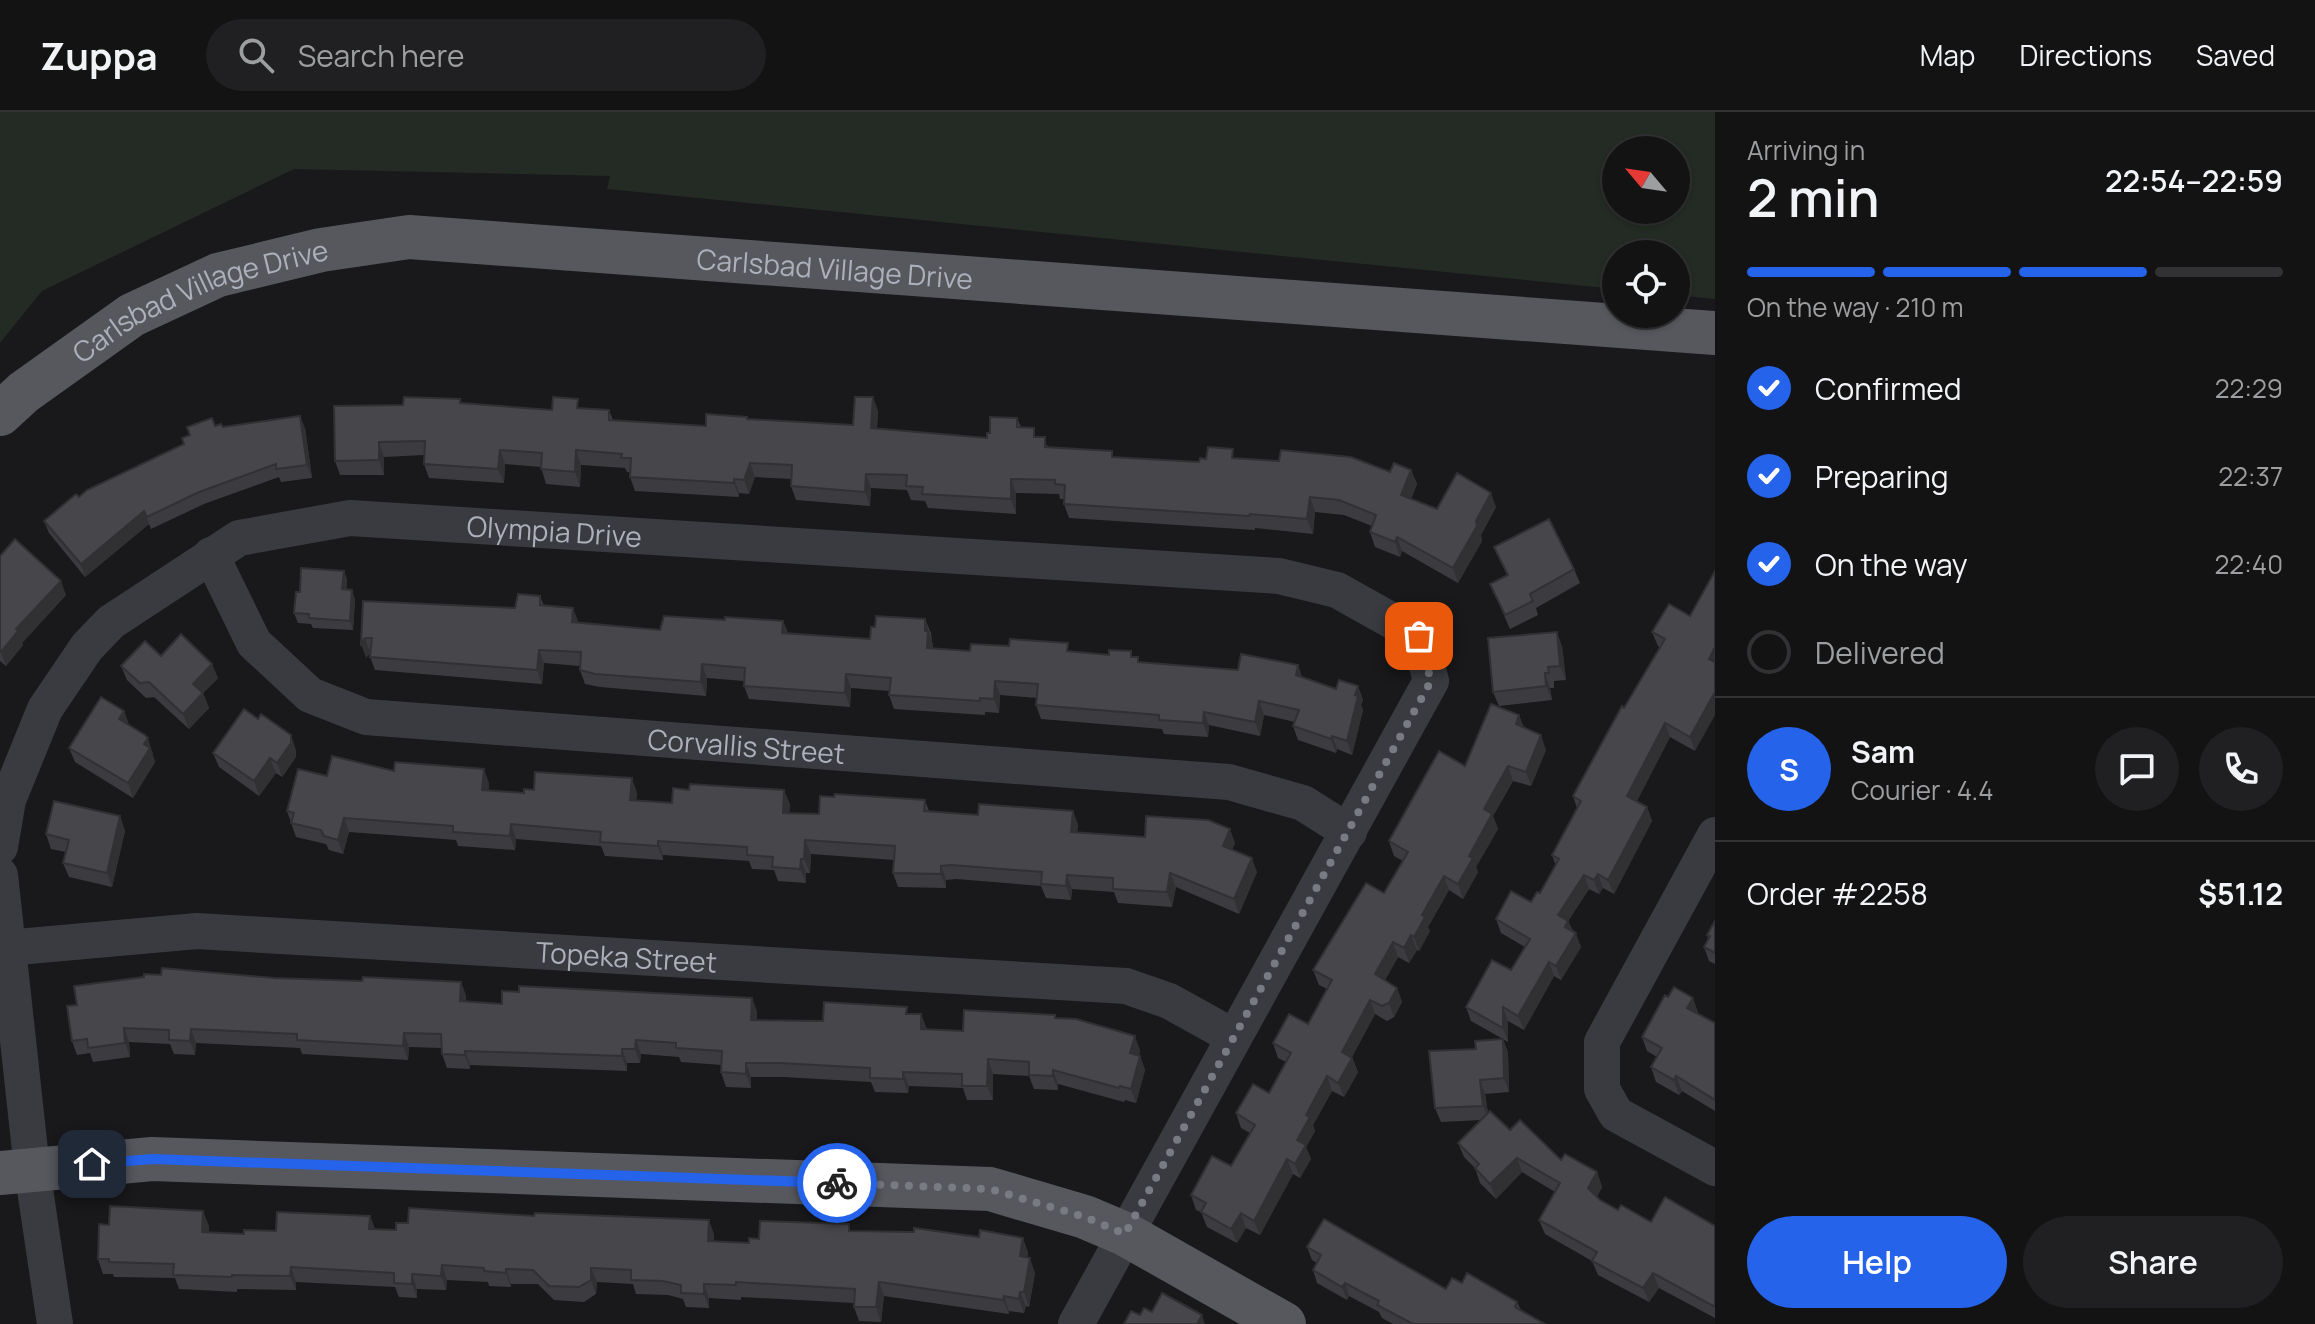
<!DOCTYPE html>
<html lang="en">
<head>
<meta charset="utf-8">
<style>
  body { margin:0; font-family:Manrope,sans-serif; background:#202022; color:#f1f3f6; height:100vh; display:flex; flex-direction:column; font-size:30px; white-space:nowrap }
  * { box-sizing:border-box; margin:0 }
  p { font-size:26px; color:#9d9ea0 }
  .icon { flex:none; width:44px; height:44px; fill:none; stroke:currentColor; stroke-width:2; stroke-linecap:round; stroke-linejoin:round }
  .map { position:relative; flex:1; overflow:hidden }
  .drawer { display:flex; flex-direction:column; background:#131314; width:600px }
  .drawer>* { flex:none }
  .needle { width:52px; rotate:299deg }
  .fabs { position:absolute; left:1602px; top:24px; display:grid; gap:16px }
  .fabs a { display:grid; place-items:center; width:88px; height:88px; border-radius:50%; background:#131314; box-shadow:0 2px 6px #0004,0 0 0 2px #323234; font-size:40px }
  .pin { position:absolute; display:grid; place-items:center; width:68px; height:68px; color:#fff; margin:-34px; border-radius:16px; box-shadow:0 4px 12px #0006 }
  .courier { position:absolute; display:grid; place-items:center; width:80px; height:80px; margin:-40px; border:6px solid #2563eb; border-radius:50%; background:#fff; color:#222; box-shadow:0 2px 10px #0007 }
  .overview em { font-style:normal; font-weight:600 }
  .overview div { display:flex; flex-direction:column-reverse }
  .overview { display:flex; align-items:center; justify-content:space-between; height:136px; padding:0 32px }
  h1 { font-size:52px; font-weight:600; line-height:60px }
  .bar { display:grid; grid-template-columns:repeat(4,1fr); gap:12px 8px; align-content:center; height:96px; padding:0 32px }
  .bar i { height:10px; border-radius:6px; background:#323234 }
  .bar .on { background:#2563eb }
  .bar p { grid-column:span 4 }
  .line { display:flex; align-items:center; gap:20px; padding:0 32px; border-top:2px solid #323234 }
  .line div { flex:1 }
  .round { display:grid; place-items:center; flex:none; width:84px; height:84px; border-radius:42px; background:#202022 }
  ol { padding:0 32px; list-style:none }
  li { display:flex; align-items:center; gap:24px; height:88px }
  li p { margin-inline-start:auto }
  li .icon { padding:8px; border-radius:50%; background:#2563eb; color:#fff; stroke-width:4 }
  li:last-child { color:#9d9ea0 }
  li i { width:44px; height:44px; border:4px solid #323234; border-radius:50% }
  .primary-button { display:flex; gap:16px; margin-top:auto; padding:16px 32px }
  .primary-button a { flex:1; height:92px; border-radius:48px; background:#2563eb; color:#fff; font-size:32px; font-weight:600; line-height:92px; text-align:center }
  .primary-button a+a { background:#202022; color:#f1f3f6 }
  header { display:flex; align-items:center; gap:48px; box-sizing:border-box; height:112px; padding:0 40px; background:#131314; border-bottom:2px solid #323234 }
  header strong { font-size:38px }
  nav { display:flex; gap:44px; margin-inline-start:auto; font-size:28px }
  .search { width:560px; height:72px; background:#202022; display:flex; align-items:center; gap:20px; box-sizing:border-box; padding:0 28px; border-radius:44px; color:#9d9ea0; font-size:30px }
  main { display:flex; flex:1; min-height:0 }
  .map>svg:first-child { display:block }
  .green { fill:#232b24; fill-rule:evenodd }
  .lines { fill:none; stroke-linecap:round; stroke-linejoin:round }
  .minor { stroke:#3a3b40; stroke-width:36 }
  .major { stroke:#56585e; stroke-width:44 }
  .wall { fill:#3c3c40 }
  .shaded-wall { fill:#313134 }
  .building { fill:#46464b; stroke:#313134; stroke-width:2 }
  .done { stroke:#797b82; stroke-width:8; stroke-dasharray:0 14.4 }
  .route { stroke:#2563eb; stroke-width:10 }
  .labels { text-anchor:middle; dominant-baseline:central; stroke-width:7; stroke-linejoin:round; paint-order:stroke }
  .street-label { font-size:28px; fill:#acb0ba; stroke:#141416 }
</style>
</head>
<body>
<header>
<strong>Zuppa</strong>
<div class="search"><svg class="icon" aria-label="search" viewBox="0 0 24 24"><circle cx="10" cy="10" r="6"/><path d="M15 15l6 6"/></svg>Search here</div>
<nav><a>Map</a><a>Directions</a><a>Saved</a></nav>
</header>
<main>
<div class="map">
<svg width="1715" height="1212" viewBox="0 0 1715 1212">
  <rect width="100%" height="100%" fill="#19191b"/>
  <path class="green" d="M0 0H1715V187L1676 183V142H1616V177L607 77 610 64 294 57 42 179 0 231ZM1616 38H1676V98H1616Z"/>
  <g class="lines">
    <g class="minor">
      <path id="s1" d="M211 443 254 531 310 583 366 605 1229 670 1303 691 1349 720"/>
      <path d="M1715 723 1602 930V977L1616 1002 1715 1056"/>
      <path id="s2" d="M0 735 8 688 45 597 87 535 111 510 239 426 350 406 1279 464 1337 478 1419 524 1431 569 1076 1212"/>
      <path d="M0 763 32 1057 55 1212"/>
      <path id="s3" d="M6 836 197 819 1126 874 1169 889 1234 925"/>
    </g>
    <g class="major">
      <path id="s4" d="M0 302 24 280 132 203 218 163 321 138 409 125 1715 221"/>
      <path d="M0 1061 152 1047 990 1077 1085 1105 1125 1122 1284 1212"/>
    </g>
  </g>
  <g class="wall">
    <path d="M460 287 462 291 552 298 581 296 609 298 613 308 706 314 748 308 853 313 878 299 877 316 987 326 990 321 1017 306 1021 315 1037 325 1049 335 1115 345 1199 350 1206 347 1236 346 1390 360 1411 358 1417 372 1411 387 1437 397 1496 395 1481 423 1482 429 1458 471 1402 439 1400 445 1375 435 1370 420 1372 414 1344 403 1315 400 1313 422 1255 416V418L1069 406 1064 392V387H1060L1059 382 1016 381V402L928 396 925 389 911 388 907 378 871 376 870 394 796 388 791 374V367L755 365 749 382 739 381V385L635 379 630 365V360H627L625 356 581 353 580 375 546 372 541 355 505 352 504 371 429 366 424 352V343L384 345V363H340L335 349 403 293Z"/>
    <path d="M215 314 305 316 312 366 281 370 279 365 204 392 151 417 149 412 85 465 49 421 44 409 79 385 184 332Z"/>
    <path d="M1494 435 1574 457 1580 471 1536 496 1538 503 1510 517 1490 472 1507 463Z"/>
    <path d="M0 444 66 483 22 531 23 533 6 554 0 549Z"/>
    <path d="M344 459 347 468 346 477 355 487 353 518 313 516 311 512 298 511 294 501 300 480Z"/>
    <path d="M540 484 544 494 578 509V511L660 518 725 508 783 509 788 521 870 527 875 515 925 507 931 521 933 537 970 539 1071 540 1133 545 1140 550 1302 565 1336 577 1358 574 1363 588 1361 593 1363 598 1352 643 1337 637 1336 641 1298 628 1293 614 1295 610 1264 603 1260 624 1209 613 1208 625 1164 622 1162 617 1041 607 1036 593 1037 586 1000 583 999 601 985 600V603L894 597 889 583 890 579 851 576 850 595 749 587 744 574V569L707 566 706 584 600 575 585 572 580 558V554L544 551 542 572 375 558 370 545 371 540 366 546 363 489 515 496Z"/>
    <path d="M1669 492 1695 639 1670 625 1637 689 1647 695 1652 709 1614 782 1603 776 1599 782 1589 777 1568 809 1581 835 1561 868 1554 864 1524 918 1508 909V930L1503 927 1508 941 1509 980 1485 982 1488 1001 1510 1018 1561 1048 1597 1060 1602 1075 1597 1085 1600 1088 1618 1098 1651 1110 1715 1114V1206L1659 1176 1649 1190 1598 1163 1592 1149 1545 1122 1539 1108 1555 1080 1522 1060 1496 1087 1480 1071 1475 1056 1464 1045 1458 1031 1481 1008 1441 1010 1435 996 1476 937 1503 927 1471 909 1466 895 1511 858 1525 835 1501 821 1496 807 1531 790 1540 781 1556 754 1552 743 1577 696 1573 684 1660 536 1658 534 1652 520Z"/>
    <path d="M1562 534 1566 568 1554 569V576H1550L1552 588 1499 594 1493 580Z"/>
    <path d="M161 544 218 566 203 581 209 596 189 617 154 585 146 586 127 568 121 554Z"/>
    <path d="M124 599 129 613 153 641 152 642 155 650 133 686 75 650 69 636Z"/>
    <path d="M1519 603 1524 616 1546 638 1531 674 1513 669 1493 704 1498 717 1476 755 1478 760 1463 787 1449 778 1428 815 1430 819 1419 839 1417 838 1409 851 1398 845 1385 868 1397 876 1402 890 1394 905 1387 909 1375 902 1352 945 1358 960 1344 985 1332 979 1313 1013 1315 1019 1306 1035 1311 1047 1300 1066 1293 1062 1260 1123 1246 1116 1237 1131 1207 1115 1201 1100 1196 1098 1191 1083 1231 1054 1250 1021 1241 1016 1236 1001 1269 981 1286 950 1278 946 1273 931 1308 912 1327 877 1319 873 1313 858 1384 781 1403 749 1394 744 1389 729Z"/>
    <path d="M296 638V645L282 665 276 661 259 684 219 655 213 641Z"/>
    <path d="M394 659 489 671 488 678 524 681H637L636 688 672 691 790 692 789 701 819 702 925 688 929 699 978 703 1073 699 1078 713 1077 720 1235 731 1232 738 1257 760 1239 802 1176 775 1172 795 1118 791 1114 780 1072 777 1071 788 1046 786 1041 774 956 767 946 768V776L898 775 893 761 894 748 811 742 810 761H806V771L778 769 774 758 752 757 749 749 663 743V748L605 744 601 734 516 727 515 738 458 734 456 728 349 720 343 742 329 738 326 732 296 725 287 699 327 664Z"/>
    <path d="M120 704 125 719 112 775 69 765 63 751 66 740 51 737 46 722Z"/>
    <path d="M1715 809V852L1709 849 1704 835 1708 826 1707 823Z"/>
    <path d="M274 866 362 869 461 870 466 884V890L502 892 752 886 757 900 756 908 823 909 909 902 926 918 963 919 1057 906 1140 938 1139 943 1140 944 1145 958 1136 991 1125 988 1124 990 1058 972V978L1034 977 1029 964 993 962V988H967L963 976 909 974 908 981 875 980 871 970 784 965H751V976L726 975 721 960 722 953 681 950 679 945 641 942 640 951H627V959L470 953V957L447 956 442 942V936L409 935 408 948 302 942 300 936 196 931 195 943 174 942 170 932 129 930 130 945 93 950 90 941 77 943 72 929Z"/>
    <path d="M1668 885 1698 900V901L1715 911V999L1682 979 1679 983 1656 970 1651 955 1657 945 1647 939 1642 925Z"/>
    <path d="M370 1104 375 1117 714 1122V1129L749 1131 759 1127 852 1119 1028 1140 1027 1146 1035 1161 1029 1195 1026 1194 1024 1201 1009 1199V1202L884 1184 881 1210 859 1209 854 1195V1191L741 1185V1188L709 1186V1196L686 1195 683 1187 668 1183 636 1182 633 1172 597 1170 596 1182 584 1190 554 1188 538 1172H511V1175L489 1174 488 1170 447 1168 446 1178 417 1177V1186L399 1185 395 1175 296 1170V1178L237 1177V1180L179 1177 175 1166 114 1165 113 1162H103L98 1147 209 1114 208 1120 244 1122 276 1119Z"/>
    <path d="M1307 1135 1446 1177 1462 1171 1517 1190 1521 1198 1545 1212H1393L1382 1206 1379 1200 1349 1184 1347 1188 1317 1171 1313 1158 1317 1151 1312 1148Z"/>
  </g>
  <g class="shaded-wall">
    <path d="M873 285 878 299 876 330 871 316Z"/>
    <path d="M300 304 305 316 312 366 307 353Z"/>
    <path d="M379 330 384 345V363L379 348Z"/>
    <path d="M500 338 505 352 504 371 498 357Z"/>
    <path d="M576 338 581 353 580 375 575 360Z"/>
    <path d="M750 351 755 365 749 382 744 368Z"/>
    <path d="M1411 358 1417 372 1407 397 1401 383Z"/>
    <path d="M866 362 871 376 870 394 865 380Z"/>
    <path d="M734 367 739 381V385L734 371Z"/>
    <path d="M1011 367 1016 381V402L1011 387Z"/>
    <path d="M1491 381 1496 395 1481 423 1482 429 1458 471 1453 456 1476 409Z"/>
    <path d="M1310 385 1315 400 1313 422 1307 407Z"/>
    <path d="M144 399 149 412 85 465 81 452Z"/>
    <path d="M1397 425 1402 439 1400 445 1395 430Z"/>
    <path d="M344 459 347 468 346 487 342 477Z"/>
    <path d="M61 469 66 483 22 531 23 533 6 554 1 540 16 517Z"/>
    <path d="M352 478 355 487 353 518 350 509Z"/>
    <path d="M573 496 578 509 577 524 572 510Z"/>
    <path d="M925 507 933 533 932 550 927 536 925 519Z"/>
    <path d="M783 509 788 523 782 521Z"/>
    <path d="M1557 520 1562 534 1566 568 1560 554Z"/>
    <path d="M365 526 370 540 366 546 361 532Z"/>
    <path d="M1715 535V558L1709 547Z"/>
    <path d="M539 538 544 551 542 572 537 558Z"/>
    <path d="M212 552 218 566 203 581 209 596 189 617 183 602 193 572Z"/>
    <path d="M702 552 707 566 706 584 701 570Z"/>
    <path d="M1298 553 1303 567 1296 563Z"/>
    <path d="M1545 561 1550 576 1552 588 1546 574Z"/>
    <path d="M846 562 851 576 850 595 845 581Z"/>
    <path d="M995 569 1000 583 999 601 994 587Z"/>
    <path d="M1358 574 1363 588 1361 593 1363 598 1352 643 1347 629 1355 583Z"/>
    <path d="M1715 580V603L1695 639 1690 625Z"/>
    <path d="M1259 589 1264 603 1260 624 1255 610Z"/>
    <path d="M124 599 129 613 119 607Z"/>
    <path d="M1204 600 1209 613 1208 625 1203 611Z"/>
    <path d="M1519 603 1524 618 1516 612Z"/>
    <path d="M1665 611 1670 625 1632 698 1627 684Z"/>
    <path d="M291 623 296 638V645L282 665 277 651Z"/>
    <path d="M1541 623 1546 638 1531 674 1526 660Z"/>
    <path d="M1332 624 1337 637 1336 641 1331 627Z"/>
    <path d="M148 626 155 650 133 686 128 671 144 632Z"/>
    <path d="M270 646 276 661 259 684 254 669Z"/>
    <path d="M1508 654 1513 669 1493 704 1498 717 1476 755 1478 760 1463 787 1458 772 1469 744 1484 697Z"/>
    <path d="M484 657 489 671 488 692 482 678Z"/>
    <path d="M632 666 637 681 635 702 630 688Z"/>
    <path d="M784 678 790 692 788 715 783 701Z"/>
    <path d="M1647 695 1652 709 1614 782 1608 768Z"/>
    <path d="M1073 699 1078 713 1076 734 1071 720Z"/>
    <path d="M120 704 125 719 112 775 107 761Z"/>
    <path d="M344 706 349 720 343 742 338 728Z"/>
    <path d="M511 712 516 727 515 738 510 724Z"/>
    <path d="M1230 717 1235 731 1228 748 1223 734Z"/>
    <path d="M805 728 811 742 810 761 804 747Z"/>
    <path d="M658 729 663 743V748L658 734Z"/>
    <path d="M1252 746 1257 760 1239 802 1234 787Z"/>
    <path d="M801 747 806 761V771L800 757Z"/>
    <path d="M941 754 946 768V776L941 762Z"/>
    <path d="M1170 761 1176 775 1172 795 1167 780Z"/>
    <path d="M1598 762 1603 776 1599 782 1594 768Z"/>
    <path d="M1067 763 1072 777 1071 788 1066 774Z"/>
    <path d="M1584 763 1589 777 1563 817 1558 803Z"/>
    <path d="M1444 764 1449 778 1428 815 1430 819 1419 839 1414 825 1422 803Z"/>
    <path d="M1568 809 1573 823 1565 815Z"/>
    <path d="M1576 821 1581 835 1561 868 1556 854Z"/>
    <path d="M1411 823 1417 838 1409 851 1404 836Z"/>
    <path d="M1393 830 1398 845 1380 877 1375 862Z"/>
    <path d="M1549 850 1554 864 1524 918 1518 904Z"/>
    <path d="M461 870 466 884 465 903 460 889Z"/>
    <path d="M1397 876 1402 890 1394 905 1389 891Z"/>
    <path d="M752 886 757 900 756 922 751 908Z"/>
    <path d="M1693 886 1698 900 1693 910 1687 896Z"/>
    <path d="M1370 888 1375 902 1347 954 1342 940Z"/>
    <path d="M1503 895 1508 909V930L1503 916Z"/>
    <path d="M921 902 927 917 926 932 921 917Z"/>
    <path d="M124 916 129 930 130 945 125 931Z"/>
    <path d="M191 917 196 931 195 943 190 929Z"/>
    <path d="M404 921 409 935 408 948 403 934Z"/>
    <path d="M1135 924 1140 938 1135 955 1130 941Z"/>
    <path d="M1503 927 1508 941 1509 980 1504 966Z"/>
    <path d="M636 928 641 942 640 951 635 937Z"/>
    <path d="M622 937 627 951V959L622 944Z"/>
    <path d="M465 939 470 953V957L465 943Z"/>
    <path d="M1140 944 1145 958 1136 991 1131 977Z"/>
    <path d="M1352 946 1358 960 1344 985 1338 971Z"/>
    <path d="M988 947 993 962V988L987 974Z"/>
    <path d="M746 951 751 965V976L746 962Z"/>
    <path d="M1053 958 1058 972V978L1053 964Z"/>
    <path d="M903 960 909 974 908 981 903 967Z"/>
    <path d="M1327 964 1332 979 1313 1013 1315 1019 1306 1035 1311 1047 1300 1066 1295 1052 1297 1028 1306 1003Z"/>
    <path d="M1676 964 1682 979 1679 983 1674 968Z"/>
    <path d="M1480 968 1485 982 1489 1008 1483 994Z"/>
    <path d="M1517 1046 1522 1060 1496 1087 1490 1072Z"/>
    <path d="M1287 1047 1293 1062 1260 1123 1254 1109Z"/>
    <path d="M1597 1060 1602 1075 1594 1090 1588 1076Z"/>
    <path d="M203 1099 209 1114 208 1134 202 1120Z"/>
    <path d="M1241 1101 1246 1116 1237 1131 1231 1117Z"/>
    <path d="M370 1104 375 1119 369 1117Z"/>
    <path d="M709 1108 714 1122 713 1143 708 1129Z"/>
    <path d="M1023 1126 1028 1140 1025 1159 1020 1144Z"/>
    <path d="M1030 1146 1035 1161 1029 1195 1024 1180Z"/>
    <path d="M442 1153 447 1168 446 1178 441 1164Z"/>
    <path d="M291 1155 296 1170V1178L290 1164Z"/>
    <path d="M591 1156 597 1170 596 1182 591 1168Z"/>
    <path d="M506 1157 511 1172V1175L506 1161Z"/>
    <path d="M1653 1161 1659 1176 1649 1190 1643 1176Z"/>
    <path d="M412 1162 417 1177V1186L412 1172Z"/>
    <path d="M879 1170 884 1184 881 1210 876 1195Z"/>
    <path d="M1345 1171 1349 1184 1347 1188 1342 1175Z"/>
    <path d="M704 1172 709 1186V1196L704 1182Z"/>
    <path d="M1020 1180 1026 1194 1024 1201 1019 1187Z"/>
    <path d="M1004 1184 1009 1199V1202L1003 1188Z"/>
    <path d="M1202 1203 1205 1212H1197Z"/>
  </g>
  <g class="building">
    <path d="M404 285 460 287V291L552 298 553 285 578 287 577 296 609 298V308L706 314V302L747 305V307L853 313 855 285H873L871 316 987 326V321H990V305L1017 306V315L1034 316V325H1045V335L1112 339V345L1199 350 1200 346 1206 347 1208 335 1233 337 1232 346 1279 349 1281 338 1351 345 1390 360 1394 351 1411 358 1401 383 1437 397 1457 361 1491 381 1476 409 1477 414 1453 456 1397 425 1395 430 1370 420 1376 403 1339 388 1310 385 1307 407 1250 402 1249 404 1064 392 1065 373 1055 372V368L1011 367V387L922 382 923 375 906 374 907 363 866 362 865 380 791 374 792 353 750 351 744 368 734 367V371L630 365 631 346H621L622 342 576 338 575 360 541 357 542 341 500 338 498 357 424 352 425 329 379 330V348L335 349 334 294 403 293Z"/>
    <path d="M300 304 307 353 276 357V352L199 380 147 405 144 399 81 452 44 409 76 382 79 385 87 378 184 332 182 326 190 323 187 315 212 306 215 314 221 312 223 315Z"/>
    <path d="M1549 407 1574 457 1530 482 1533 489 1505 503 1490 472 1508 463 1494 435Z"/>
    <path d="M15 427 61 469 16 517 18 519 1 540 0 539V444Z"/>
    <path d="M301 456 344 459 342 477 352 478 350 509 309 506V502L294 501 296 480H300Z"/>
    <path d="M1715 459V535L1709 547 1715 550V580L1690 625 1665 611 1627 684 1647 695 1608 768 1598 762 1594 768 1584 763 1558 803 1568 809 1565 815 1576 821 1556 854 1549 850 1518 904 1503 895V916L1466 895 1492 848 1511 858 1530 827 1496 807 1511 779 1531 790 1537 780 1540 781 1559 747 1552 743 1581 689 1573 684 1622 594 1624 596 1665 527 1652 520 1669 492 1690 504Z"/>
    <path d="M518 482 540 484V493L573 496 572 510 660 518 664 504 725 508V505L783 509 782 521 870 527 871 515H875L876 504 925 507V519H928L927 536 970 539 971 532 1009 534 1010 527 1068 531 1067 539 1109 543V538L1131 539V545H1138V550L1238 558 1241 542 1298 553 1296 563 1336 577 1339 568 1358 574 1355 583 1358 584 1347 629 1332 624 1331 627 1293 614 1299 598 1259 589 1255 610 1204 600 1203 611 1159 608V603L1036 593 1038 572 995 569 994 587 980 586V589L889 583 891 566 846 562 845 581 744 574 745 556 702 552 701 570 595 562 580 558 581 540 539 538 537 558 370 545 372 526H365L361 532 363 489 515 496Z"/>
    <path d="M1557 520 1560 554 1548 555 1549 561H1545L1546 574 1493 580 1488 526Z"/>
    <path d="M181 522 212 552 193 572 203 581 183 602 149 570 140 571 121 554 145 529 161 544Z"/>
    <path d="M101 585 124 599 119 607 145 623 148 626 144 632 150 636 128 671 69 636Z"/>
    <path d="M1491 592 1519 603 1516 612 1541 623 1526 660 1508 654 1484 697 1492 702 1469 744 1473 746 1458 772 1444 764 1422 803 1425 805 1414 825 1411 823 1404 836 1393 830 1375 862 1397 876 1389 891 1382 894 1370 888 1342 940 1352 946 1338 971 1327 964 1306 1003 1310 1005 1297 1028 1306 1033 1295 1052 1287 1047 1254 1109 1241 1101 1231 1117 1201 1100 1206 1091 1191 1083 1212 1044 1231 1054 1255 1013 1236 1001 1253 972 1269 981 1291 941 1273 931 1289 902 1308 912 1332 868 1313 858 1366 771 1384 781 1408 740 1389 729 1439 639 1465 654Z"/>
    <path d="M244 597 258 607 261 602 291 623V631L277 651 270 646 254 669 213 641Z"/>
    <path d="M332 644 394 659 395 650 484 657 482 678 524 681V677L534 678 535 660 632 666 630 688 672 691 673 676 689 678 690 672 784 678 783 701 819 702 820 684 834 685 835 682 925 688 924 699 978 703 979 692 1073 699 1071 720 1145 725 1146 704 1208 708 1230 717 1223 734 1252 746 1234 787 1170 761 1167 780 1113 777V766L1067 763 1066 774 1041 772 1042 760 951 753 941 754V762L893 761 895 734 805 728 804 747H801L800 757 772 755 773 745 747 743V735L658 729V734L600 730 601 720 511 712 510 724 453 720V714L344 706 338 728 324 724 321 718 291 711 294 701 287 699 298 657 327 664Z"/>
    <path d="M54 689 120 704 107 761 63 751 69 728 46 722Z"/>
    <path d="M1715 809V841L1704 835 1710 824 1707 823Z"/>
    <path d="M162 856 274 866 362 869 363 865 461 870 460 889 502 892V879L519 880V874L752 886 751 908 823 909 824 890 907 895 906 902H921V917L963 919 964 898 1055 903V906L1076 907 1135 924 1130 941 1140 944 1131 977 1120 974 1119 976 1053 958V964L1029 963V950L988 947 987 974H962V962L903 960V967L870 966V956L779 951H746V962L721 960 722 939 676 936V931L636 928 635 937H622V944L465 939V943L442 942 441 922 404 921 403 934 297 928V922L191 917 190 929 169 928V918L124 916 125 931 88 936 87 927 72 929 67 894 77 893 74 874 144 865V862L161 863Z"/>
    <path d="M1674 875 1693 886 1687 896 1715 911V988L1676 964 1674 968 1651 955 1662 936 1642 925 1665 883 1668 885Z"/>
    <path d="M1503 927 1504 966 1480 968 1483 994 1435 996 1429 939 1476 937 1475 929Z"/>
    <path d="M1490 999 1510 1018 1520 1008 1561 1048 1565 1042 1597 1060 1588 1076 1600 1088 1618 1098 1621 1093 1651 1110 1665 1085 1715 1114V1195L1653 1161 1643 1176 1592 1149 1597 1140 1539 1108 1560 1071 1517 1046 1490 1072 1475 1056 1479 1052 1458 1031Z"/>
    <path d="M110 1094 203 1099 202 1120 244 1122V1118L276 1119 277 1100 370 1104 369 1117 396 1118V1111H408L409 1096 534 1104 535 1101 709 1108 708 1129 749 1131V1126L759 1127 760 1109 849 1112V1119L914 1120V1116L979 1125 980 1118 1023 1126 1020 1144 1030 1146 1024 1180H1020L1019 1187 1004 1184 1003 1188 879 1170 876 1195H854L855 1177 736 1170V1173L704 1172V1182L681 1181V1173L663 1169 631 1168V1158L591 1156V1168L579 1175 549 1174 533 1158 506 1157V1161L484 1159V1156L442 1153 441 1164 412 1162V1172L394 1171V1161L291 1155 290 1164 232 1163V1165L173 1163 174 1152 109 1150V1147H98L99 1112 109 1113Z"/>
    <path d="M1324 1107 1446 1177 1452 1166 1462 1171 1467 1161 1517 1190 1515 1195 1545 1212H1413L1377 1193 1379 1189 1345 1171 1342 1175 1313 1158 1321 1143 1307 1135Z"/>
    <path d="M1162 1181 1202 1203 1197 1212H1124L1131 1199 1140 1203 1144 1196 1152 1200Z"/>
  </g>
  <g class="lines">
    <path class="done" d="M837 1071 990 1077 1085 1105 1125 1122 1431 569 1419 524"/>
    <path class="route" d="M92 1052 152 1047 837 1071"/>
  </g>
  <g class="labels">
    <g class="street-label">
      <text stroke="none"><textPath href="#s4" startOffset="882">Carlsbad Village Drive</textPath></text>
      <text stroke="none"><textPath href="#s4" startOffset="234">Carlsbad Village Drive</textPath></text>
      <text stroke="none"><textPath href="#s2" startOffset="726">Olympia Drive</textPath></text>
      <text stroke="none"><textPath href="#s1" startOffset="616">Corvallis Street</textPath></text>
      <text stroke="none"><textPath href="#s3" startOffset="622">Topeka Street</textPath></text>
    </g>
  </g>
</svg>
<div class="fabs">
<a><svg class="needle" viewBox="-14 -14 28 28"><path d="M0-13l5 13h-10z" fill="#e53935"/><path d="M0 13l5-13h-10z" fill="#9d9ea0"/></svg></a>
<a><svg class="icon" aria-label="locate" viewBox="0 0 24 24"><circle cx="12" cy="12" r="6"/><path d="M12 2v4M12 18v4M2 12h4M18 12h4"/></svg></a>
</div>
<div class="pin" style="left:1419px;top:524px;background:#ea580c"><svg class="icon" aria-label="bag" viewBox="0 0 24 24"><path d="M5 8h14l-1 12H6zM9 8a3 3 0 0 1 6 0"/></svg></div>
<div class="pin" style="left:92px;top:1052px;background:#1f2937"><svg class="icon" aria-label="home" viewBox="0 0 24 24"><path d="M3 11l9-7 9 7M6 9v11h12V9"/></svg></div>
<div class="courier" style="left:837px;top:1071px"><svg class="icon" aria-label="bike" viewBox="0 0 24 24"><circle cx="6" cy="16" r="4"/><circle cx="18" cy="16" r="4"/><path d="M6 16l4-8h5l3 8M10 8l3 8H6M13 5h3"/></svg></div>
</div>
<section class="drawer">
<div class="overview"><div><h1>2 min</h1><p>Arriving in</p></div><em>22:54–22:59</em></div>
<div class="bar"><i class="on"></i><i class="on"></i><i class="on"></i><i></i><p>On the way · 210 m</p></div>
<ol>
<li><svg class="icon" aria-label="check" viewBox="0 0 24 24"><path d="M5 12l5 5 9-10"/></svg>Confirmed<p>22:29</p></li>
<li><svg class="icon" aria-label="check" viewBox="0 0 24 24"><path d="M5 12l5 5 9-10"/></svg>Preparing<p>22:37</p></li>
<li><svg class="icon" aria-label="check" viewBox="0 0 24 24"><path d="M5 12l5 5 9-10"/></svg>On the way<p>22:40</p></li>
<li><i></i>Delivered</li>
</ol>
<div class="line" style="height:144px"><b class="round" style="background:#2563eb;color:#fff">S</b><div><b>Sam</b><p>Courier · 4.4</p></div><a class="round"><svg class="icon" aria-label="chat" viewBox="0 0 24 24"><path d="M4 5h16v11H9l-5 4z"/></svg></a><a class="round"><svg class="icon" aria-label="phone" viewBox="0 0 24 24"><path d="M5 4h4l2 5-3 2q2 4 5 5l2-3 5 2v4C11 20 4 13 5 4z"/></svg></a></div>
<div class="line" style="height:104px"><div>Order #2258</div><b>$51.12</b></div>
<div class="primary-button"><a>Help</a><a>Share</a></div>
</section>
</main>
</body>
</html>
